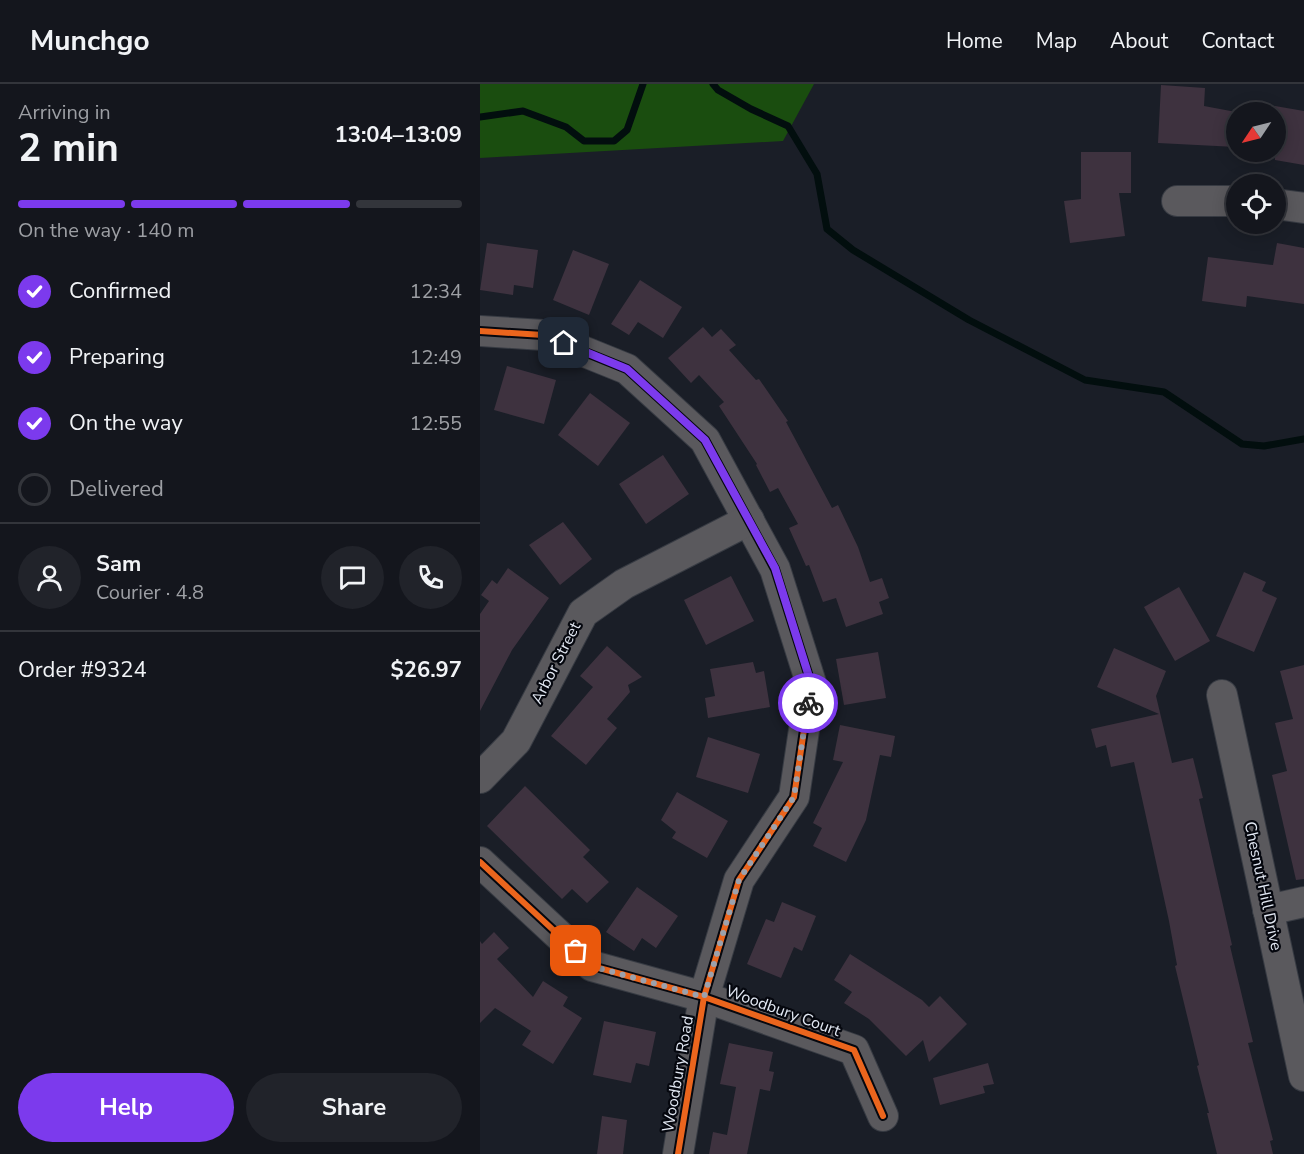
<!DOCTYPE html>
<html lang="en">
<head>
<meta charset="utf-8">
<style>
  body { margin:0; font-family:"Nunito Sans",sans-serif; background:#21232a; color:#f1f3f6; height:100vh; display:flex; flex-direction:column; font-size:22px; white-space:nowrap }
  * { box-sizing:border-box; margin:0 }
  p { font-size:20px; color:#9d9fa4 }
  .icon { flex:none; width:33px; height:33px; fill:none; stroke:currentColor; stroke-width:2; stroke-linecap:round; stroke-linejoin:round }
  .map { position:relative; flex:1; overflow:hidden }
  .sheet { display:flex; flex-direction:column; background:#14161d; width:480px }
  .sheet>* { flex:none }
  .needle { width:39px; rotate:235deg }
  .buttons { position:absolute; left:746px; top:18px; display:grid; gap:12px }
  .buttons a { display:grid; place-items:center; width:60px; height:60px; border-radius:50%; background:#14161d; box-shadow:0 3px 15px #0003,0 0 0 2px #33353b; font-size:30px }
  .pin { position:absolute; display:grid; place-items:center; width:51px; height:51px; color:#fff; margin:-26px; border-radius:12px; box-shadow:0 3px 9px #0006 }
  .courier { position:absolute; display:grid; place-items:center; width:60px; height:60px; margin:-30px; border:4px solid #7c3aed; border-radius:50%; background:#fff; color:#222; box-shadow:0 2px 8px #0007 }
  .summary em { font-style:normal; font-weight:700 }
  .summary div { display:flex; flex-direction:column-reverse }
  .summary { display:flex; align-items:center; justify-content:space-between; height:102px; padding:0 18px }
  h1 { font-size:39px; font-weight:700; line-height:45px }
  .bar { display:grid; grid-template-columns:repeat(4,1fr); gap:9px 6px; align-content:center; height:72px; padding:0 18px }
  .bar i { height:8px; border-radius:4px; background:#33353b }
  .bar .selected { background:#7c3aed }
  .bar p { grid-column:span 4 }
  .line { display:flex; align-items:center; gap:15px; padding:0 18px; border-top:2px solid #33353b }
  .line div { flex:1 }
  .round { display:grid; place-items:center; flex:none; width:63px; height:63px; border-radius:32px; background:#21232a }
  ol { padding:0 18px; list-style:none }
  li { display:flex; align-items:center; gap:18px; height:66px }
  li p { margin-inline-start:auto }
  li .icon { padding:6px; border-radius:50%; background:#7c3aed; color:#fff; stroke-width:4 }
  li:last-child { color:#9d9fa4 }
  li i { width:33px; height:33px; border:3px solid #33353b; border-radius:50% }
  .action { display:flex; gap:12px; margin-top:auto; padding:12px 18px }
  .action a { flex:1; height:69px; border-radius:36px; background:#7c3aed; color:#fff; font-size:24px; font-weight:700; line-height:69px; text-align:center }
  .action a+a { background:#21232a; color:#f1f3f6 }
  header { display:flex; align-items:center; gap:36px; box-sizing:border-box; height:84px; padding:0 30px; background:#14161d; border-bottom:2px solid #33353b }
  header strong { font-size:28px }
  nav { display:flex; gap:33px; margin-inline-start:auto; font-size:21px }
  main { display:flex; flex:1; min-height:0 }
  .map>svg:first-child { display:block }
  .forest { fill:#1a4d0f }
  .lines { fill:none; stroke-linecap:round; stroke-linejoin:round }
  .stream { stroke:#020e0e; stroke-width:7 }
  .building { fill:#3e323f }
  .minor-casing { stroke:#373b43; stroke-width:32 }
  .minor { stroke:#5a595d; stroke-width:30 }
  .cycleway-casing { stroke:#05070e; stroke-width:10 }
  .cycleway { stroke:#eb651d; stroke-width:6 }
  .done { stroke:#9ca1ac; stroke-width:6; stroke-dasharray:0 10.8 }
  .route { stroke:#7c3aed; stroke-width:8 }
  .labels { text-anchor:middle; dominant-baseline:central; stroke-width:4.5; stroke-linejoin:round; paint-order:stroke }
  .street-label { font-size:16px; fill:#e2e8f3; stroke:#05070e }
</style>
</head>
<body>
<header>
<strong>Munchgo</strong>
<nav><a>Home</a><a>Map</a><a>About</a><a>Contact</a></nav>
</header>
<main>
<section class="sheet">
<div class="summary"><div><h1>2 min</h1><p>Arriving in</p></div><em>13:04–13:09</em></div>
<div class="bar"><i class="selected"></i><i class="selected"></i><i class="selected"></i><i></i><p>On the way · 140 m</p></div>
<ol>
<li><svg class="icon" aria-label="check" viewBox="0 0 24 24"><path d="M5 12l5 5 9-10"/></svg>Confirmed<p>12:34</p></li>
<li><svg class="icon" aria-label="check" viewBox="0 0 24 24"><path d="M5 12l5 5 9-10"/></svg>Preparing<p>12:49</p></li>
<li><svg class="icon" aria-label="check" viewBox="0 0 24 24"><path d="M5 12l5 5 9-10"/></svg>On the way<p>12:55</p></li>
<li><i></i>Delivered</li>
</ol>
<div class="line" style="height:108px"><a class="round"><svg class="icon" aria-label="person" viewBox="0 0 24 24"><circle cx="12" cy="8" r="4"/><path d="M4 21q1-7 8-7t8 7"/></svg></a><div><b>Sam</b><p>Courier · 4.8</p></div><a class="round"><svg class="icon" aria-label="chat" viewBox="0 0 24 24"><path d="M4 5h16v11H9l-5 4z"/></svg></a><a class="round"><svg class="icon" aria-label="phone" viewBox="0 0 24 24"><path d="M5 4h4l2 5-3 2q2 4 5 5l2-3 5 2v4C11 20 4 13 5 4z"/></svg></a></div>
<div class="line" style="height:78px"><div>Order #9324</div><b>$26.97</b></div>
<div class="action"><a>Help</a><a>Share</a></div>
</section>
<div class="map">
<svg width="824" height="1070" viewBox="0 0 824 1070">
  <rect width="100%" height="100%" fill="#1a1e27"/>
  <path class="forest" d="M0 0H334L303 57 0 74Z"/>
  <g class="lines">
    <g class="stream">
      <path d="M233 0 238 6 271 25 308 42 337 90 347 145 373 166 489 236 605 296 684 308 762 360 784 362 824 355"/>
      <path d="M0 33 43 27 86 43 104 57H134L147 46 163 0"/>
    </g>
  </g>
  <g class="building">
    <path d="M681 1 725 4 724 22 756 28V63L678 59Z"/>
    <path d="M795 22 824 27V81L795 76Z"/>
    <path d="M601 68H651V109H639L645 152 590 159 584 117 601 115Z"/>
    <path d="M7 159 58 166 53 204 34 201 33 211 0 206Z"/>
    <path d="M797 159 824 164V220L767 212 766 223 722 217 728 173 793 181Z"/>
    <path d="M93 166 129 180 109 231 73 216Z"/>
    <path d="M160 196 202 223 183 254 158 238 149 251 131 240Z"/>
    <path d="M223 243 232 253 241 245 256 261 249 266 276 296 279 295 308 337 306 338 352 424 358 421 378 463 390 498 402 494 409 514 399 518 403 530 366 543 356 514 343 518 329 481 326 482 309 444 318 440 298 404 290 408 276 381 277 380 239 322 244 318 219 291 211 299 188 274Z"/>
    <path d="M27 282 76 296 64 340 14 326Z"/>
    <path d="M110 309 150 339 118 382 78 351Z"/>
    <path d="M183 371 209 410 166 440 139 400Z"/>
    <path d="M83 438 112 475 80 501 49 461Z"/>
    <path d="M28 484 69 514 32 566 0 627V530L9 517 1 511 12 496 17 500Z"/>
    <path d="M764 488 786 498 782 507 797 514 774 568 736 552Z"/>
    <path d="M251 492 274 537 226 561 204 516Z"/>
    <path d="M699 503 730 557 695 577 664 523Z"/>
    <path d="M127 562 162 593 148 601 150 608 127 635 137 644 106 681 71 652 113 603 100 592Z"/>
    <path d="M634 564 686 587 676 612 692 679 713 674 723 714 719 715 752 861 750 862 773 958 768 959 793 1056 790 1057 793 1070H737L727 1029H729L717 982 719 981 695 882 697 881 689 837 654 678 631 683 626 661 616 664 611 645 679 630 617 603Z"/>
    <path d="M398 568 406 614 364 621 356 575Z"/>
    <path d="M273 578 276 589 284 587 290 623 228 634 225 614 235 612 230 585Z"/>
    <path d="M824 581V795L816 796 792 691 807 687 795 639 813 635 800 587Z"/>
    <path d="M360 641 415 652 411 673 400 671 386 736 366 778 333 762 342 744 333 739 363 678 353 676Z"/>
    <path d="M228 653 280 670 268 709 216 693Z"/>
    <path d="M45 702 110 766 103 773 129 798 107 819 92 805 82 815 7 742Z"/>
    <path d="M197 708 248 737 227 774 192 754 196 748 181 736Z"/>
    <path d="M157 803 198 832 176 864 162 854 154 867 126 848Z"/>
    <path d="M302 818 336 832 322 867 314 863 301 894 267 880 286 835 294 838Z"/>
    <path d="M14 848 29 864 17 875 53 913 63 897 88 913 83 922 102 934 73 980 42 961 51 947 15 924 0 939V857L2 860Z"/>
    <path d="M370 870 442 916 449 923 460 912 487 940 449 978 443 956 426 972 389 935 364 919 372 908 354 896Z"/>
    <path d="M124 937 176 948 169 982 156 979 151 999 113 991Z"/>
    <path d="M249 959 293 968 289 987 294 988 290 1007 280 1005 267 1070H229L233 1048 247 1051 256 1003 240 1000Z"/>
    <path d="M508 979 514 1000 503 1002 505 1009 460 1021 453 994Z"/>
    <path d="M122 1032 147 1036 143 1070H117Z"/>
  </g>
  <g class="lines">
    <g class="minor-casing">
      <g id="minor">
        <path d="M697 117H756"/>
        <path d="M795 120 824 124"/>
        <path d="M0 247 63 251 147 285 225 356 295 485 331 599 314 713 259 796 224 913 198 1070"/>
        <path d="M742 611 824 992"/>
        <path d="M0 694 36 657 103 529 144 500 269 436"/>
        <path d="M0 778 112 882 224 913 374 966 403 1032"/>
        <path d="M788 826 824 818"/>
      </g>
    </g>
    <use href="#minor" class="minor"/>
    <g class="cycleway-casing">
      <g id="cycleway">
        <path d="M0 247 63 251 147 285 225 356 295 485 331 599 314 713 259 796 224 913 198 1070"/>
        <path d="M0 778 112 882 224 913 374 966 403 1032"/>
      </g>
    </g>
    <use href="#cycleway" class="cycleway"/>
  </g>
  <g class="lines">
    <path class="done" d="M96 867 111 882 224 913 259 796 314 713 328 619"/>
    <path class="route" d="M84 259 147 285 225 356 295 484 331 599 328 619"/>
  </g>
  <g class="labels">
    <g class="street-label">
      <text transform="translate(76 579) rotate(-63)">Arbor Street</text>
      <text transform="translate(783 802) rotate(78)">Chesnut Hill Drive</text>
      <text transform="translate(303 927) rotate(20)">Woodbury Court</text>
      <text transform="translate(198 990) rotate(-80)">Woodbury Road</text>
    </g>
  </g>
</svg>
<div class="buttons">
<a><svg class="needle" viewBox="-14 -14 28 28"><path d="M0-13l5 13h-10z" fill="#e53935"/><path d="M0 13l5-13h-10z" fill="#9d9fa4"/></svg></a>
<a><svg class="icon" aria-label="locate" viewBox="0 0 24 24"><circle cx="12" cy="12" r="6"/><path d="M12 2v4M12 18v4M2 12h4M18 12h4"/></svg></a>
</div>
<div class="pin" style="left:96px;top:867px;background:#ea580c"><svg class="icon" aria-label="bag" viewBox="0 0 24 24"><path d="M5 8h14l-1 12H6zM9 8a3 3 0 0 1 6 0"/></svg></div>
<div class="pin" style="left:84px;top:259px;background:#1f2937"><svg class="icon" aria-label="home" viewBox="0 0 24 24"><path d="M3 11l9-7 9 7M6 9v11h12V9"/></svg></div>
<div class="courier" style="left:328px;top:619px"><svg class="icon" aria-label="bike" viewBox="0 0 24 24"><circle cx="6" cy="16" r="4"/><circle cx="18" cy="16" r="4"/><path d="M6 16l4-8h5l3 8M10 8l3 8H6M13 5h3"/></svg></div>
</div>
</main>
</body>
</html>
